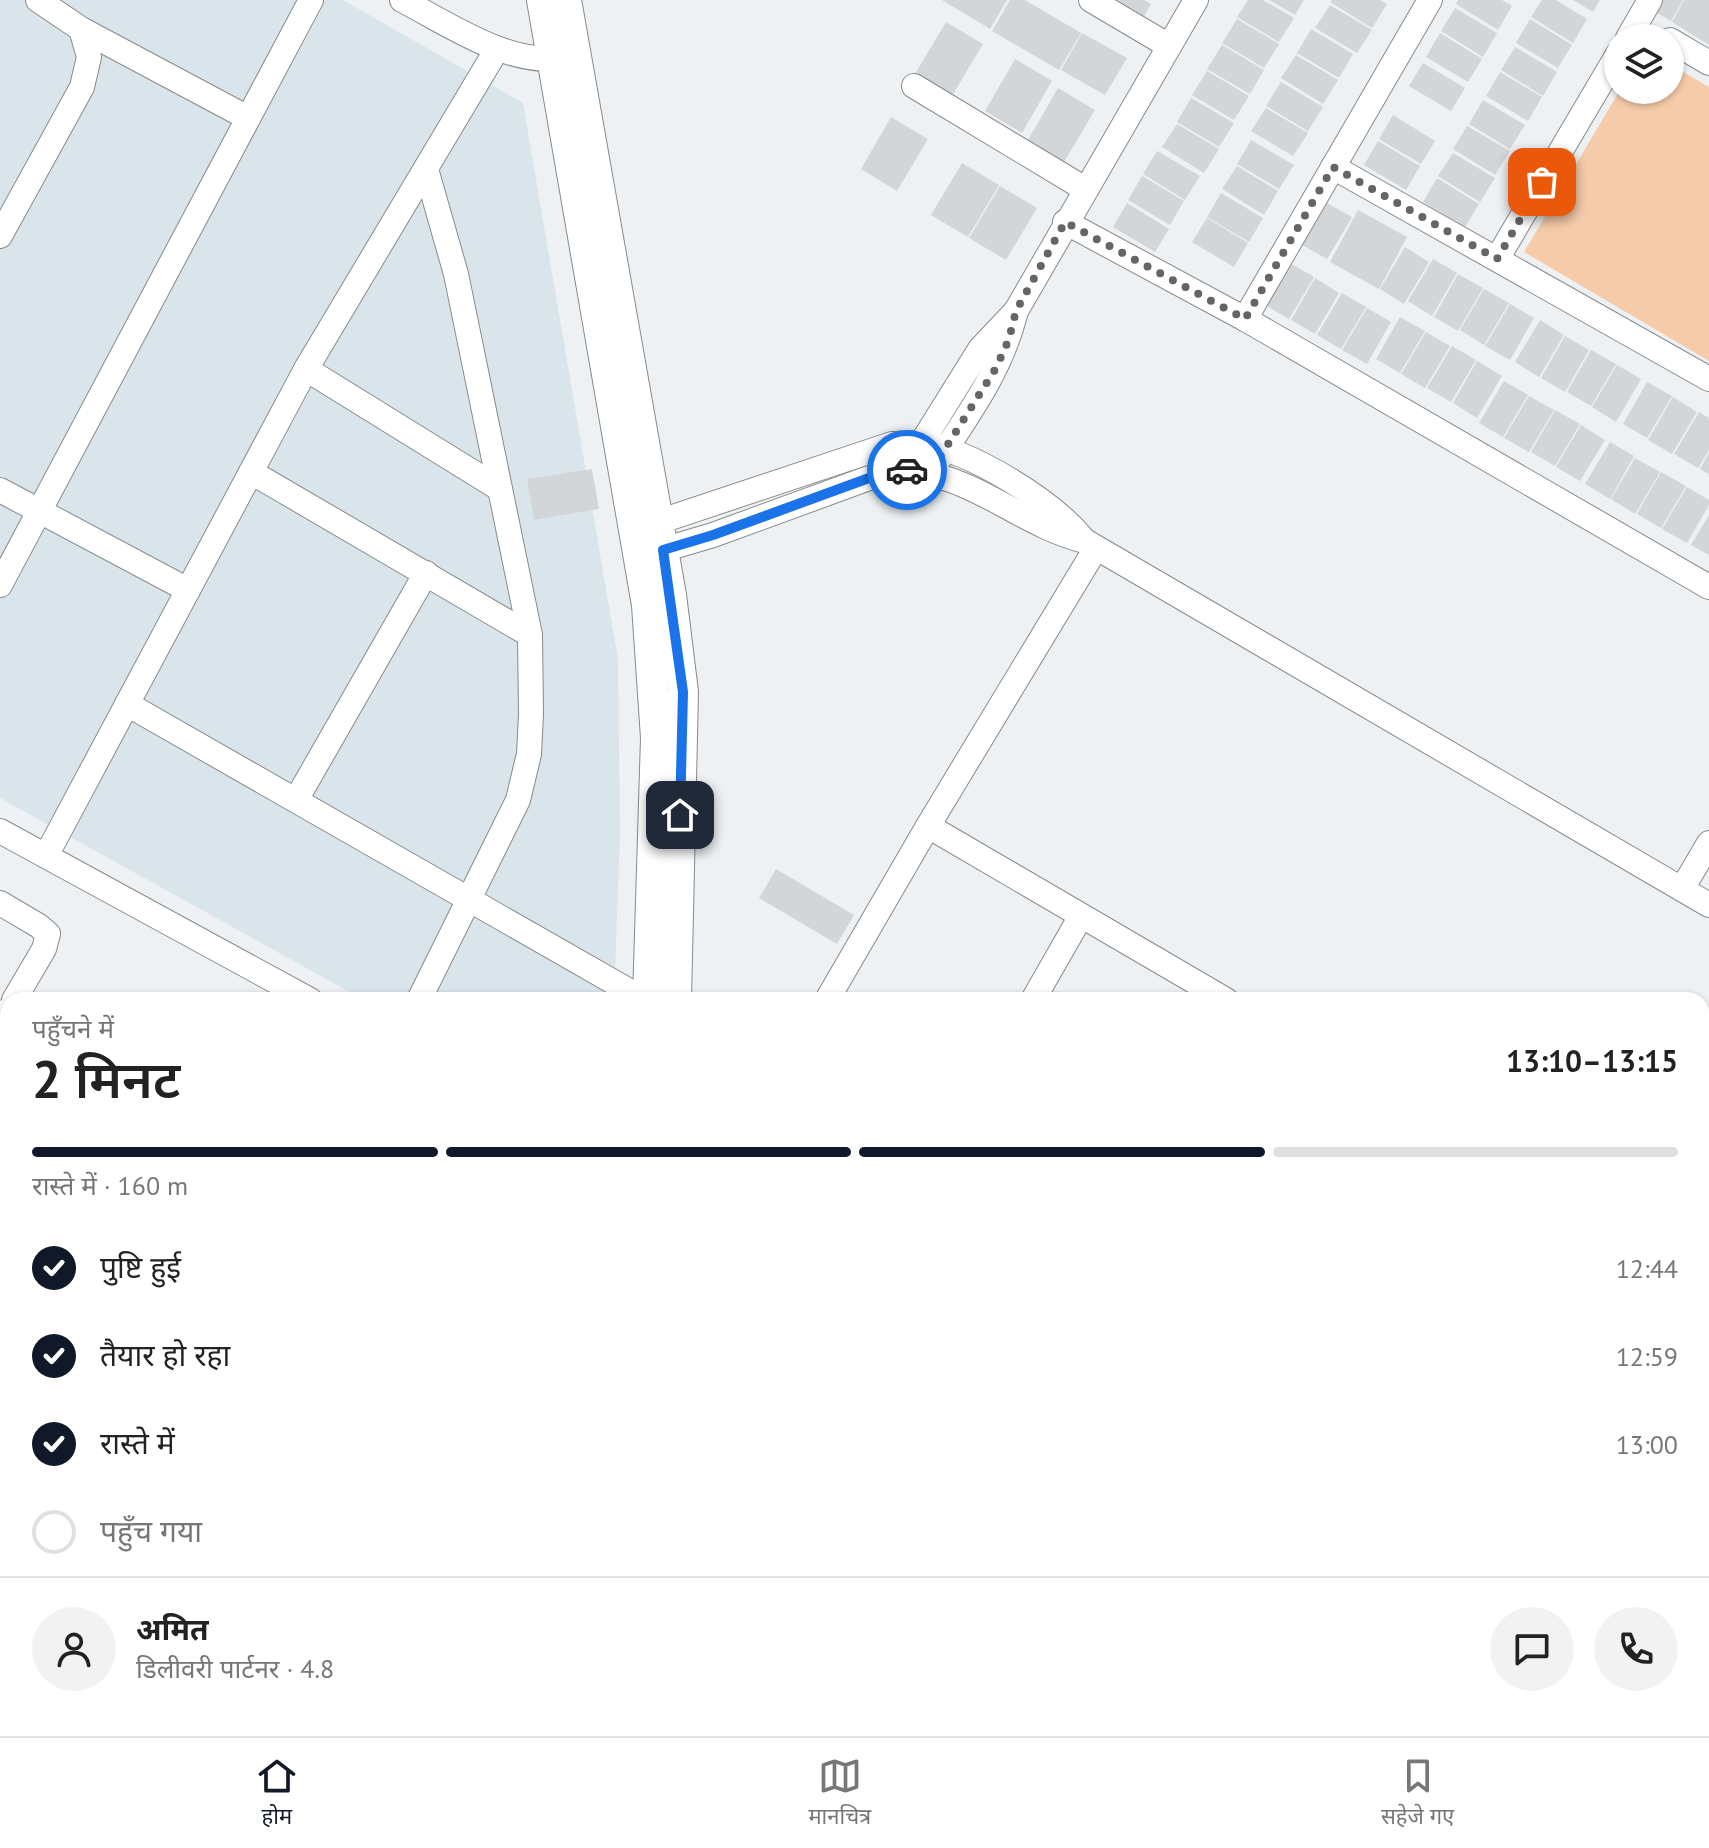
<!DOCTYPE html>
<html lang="hi">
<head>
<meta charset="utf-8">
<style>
  body { margin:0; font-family:"PT Sans","Noto Sans Devanagari",sans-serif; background:#f2f2f2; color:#222; height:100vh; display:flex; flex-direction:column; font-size:30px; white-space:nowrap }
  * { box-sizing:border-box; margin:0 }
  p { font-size:26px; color:#767676 }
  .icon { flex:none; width:44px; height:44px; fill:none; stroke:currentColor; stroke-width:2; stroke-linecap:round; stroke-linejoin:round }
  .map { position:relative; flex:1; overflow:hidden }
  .sheet { position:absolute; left:0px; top:992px; width:1710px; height:744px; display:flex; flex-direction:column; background:#fff; border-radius:24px 24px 0 0; box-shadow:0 2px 6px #0004 }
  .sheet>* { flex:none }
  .tools { position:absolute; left:1604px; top:24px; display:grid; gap:16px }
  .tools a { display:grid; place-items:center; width:80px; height:80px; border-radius:50%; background:#fff; box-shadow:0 2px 6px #0004; font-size:40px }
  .pin { position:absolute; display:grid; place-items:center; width:68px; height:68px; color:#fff; margin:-34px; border-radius:16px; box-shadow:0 4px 12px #0006 }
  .courier { position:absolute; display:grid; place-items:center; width:80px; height:80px; margin:-40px; border:6px solid #1a73e8; border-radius:50%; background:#fff; color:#222; box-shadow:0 2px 10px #0007 }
  .overview em { font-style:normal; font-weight:600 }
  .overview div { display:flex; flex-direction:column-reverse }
  .overview { display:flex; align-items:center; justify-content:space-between; height:136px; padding:0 32px }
  h1 { font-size:52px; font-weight:600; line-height:60px }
  .bar { display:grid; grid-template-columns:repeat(4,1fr); gap:12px 8px; align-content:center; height:96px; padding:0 32px }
  .bar i { height:10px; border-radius:6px; background:#e0e0e0 }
  .bar .active { background:#111827 }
  .bar p { grid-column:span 4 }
  .line { display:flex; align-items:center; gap:20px; padding:0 32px; border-top:2px solid #e0e0e0 }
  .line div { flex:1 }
  .round { display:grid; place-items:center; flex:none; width:84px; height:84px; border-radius:42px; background:#f2f2f2 }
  ol { padding:0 32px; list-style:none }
  li { display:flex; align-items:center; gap:24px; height:88px }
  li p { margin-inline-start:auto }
  li .icon { padding:8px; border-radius:50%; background:#111827; color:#fff; stroke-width:4 }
  li:last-child { color:#767676 }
  li i { width:44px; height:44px; border:4px solid #e0e0e0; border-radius:50% }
  .tab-bar { display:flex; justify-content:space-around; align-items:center; height:112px; border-top:2px solid #e0e0e0; background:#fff; font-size:22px; color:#767676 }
  .tab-bar a { display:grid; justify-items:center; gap:4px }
  .tab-bar .active { color:#111827 }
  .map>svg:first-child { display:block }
  .built { fill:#dae5eb }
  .green { fill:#f5cba9 }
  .building { fill:#d3d6d8 }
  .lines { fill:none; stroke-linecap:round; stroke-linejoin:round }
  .minor-casing { stroke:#878a8b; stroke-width:26 }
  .major-casing { stroke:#878a8b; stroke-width:32 }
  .minor { stroke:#fff; stroke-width:24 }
  .major { stroke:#fff; stroke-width:30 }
  .done { stroke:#636566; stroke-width:8; stroke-dasharray:0 14.4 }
  .route { stroke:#1a73e8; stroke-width:10 }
</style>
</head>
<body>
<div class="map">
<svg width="1709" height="1736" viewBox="0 0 1709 1736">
  <rect width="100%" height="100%" fill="#eef1f3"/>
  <path class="built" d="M0 0H343L523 103 618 659 620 834 614 1000H364L0 798Z"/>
  <g class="green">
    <path d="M1670 64 1709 87V361L1524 252 1620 90H1670Z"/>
    <path d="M1709 1102V1205L1702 1216V1114Z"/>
    <path d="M8 1559V1643L0 1637V1573Z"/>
  </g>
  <g class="building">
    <path d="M942 0H1007L990 29Z"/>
    <path d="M1010 0H1025L1081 33 1059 70 992 31Z"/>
    <path d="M1113 0H1144L1151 4 1142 20Z"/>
    <path d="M1248 0H1263L1294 18 1279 42 1237 17Z"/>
    <path d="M1269 0H1304L1295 15Z"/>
    <path d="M1332 0H1380L1387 4 1372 28 1330 2Z"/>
    <path d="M1458 0H1502L1512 6 1498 30 1456 4Z"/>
    <path d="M1542 0H1556L1587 19 1573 43 1531 17Z"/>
    <path d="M1573 0H1600L1593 12Z"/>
    <path d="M1655 0H1683L1671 21 1650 9Z"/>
    <path d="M1684 0H1709V45L1672 22Z"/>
    <path d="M1330 5 1372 30 1357 53 1315 28Z"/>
    <path d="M1455 8 1497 33 1483 57 1441 31Z"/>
    <path d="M1237 19 1279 44 1264 68 1222 43Z"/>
    <path d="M1530 19 1572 45 1558 68 1516 43Z"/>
    <path d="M946 22 983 44 952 96 915 74Z"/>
    <path d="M1311 29 1353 54 1339 78 1297 53Z"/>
    <path d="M1082 33 1127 58 1105 95 1061 70Z"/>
    <path d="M1440 33 1482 59 1468 82 1426 57Z"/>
    <path d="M1222 45 1264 70 1250 94 1207 69Z"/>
    <path d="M1515 47 1557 72 1543 96 1501 70Z"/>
    <path d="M1296 55 1338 80 1323 104 1281 78Z"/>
    <path d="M1015 59 1052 81 1022 133 985 111Z"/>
    <path d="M1423 63 1465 88 1451 111 1409 86Z"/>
    <path d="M1207 71 1249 96 1234 120 1192 95Z"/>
    <path d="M1500 72 1542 97 1528 121 1486 96Z"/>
    <path d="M1281 82 1323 107 1308 131 1266 106Z"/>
    <path d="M1058 88 1095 110 1064 162 1028 140Z"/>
    <path d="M1191 98 1234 123 1219 147 1177 122Z"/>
    <path d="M1483 100 1525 125 1510 149 1469 124Z"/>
    <path d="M1266 108 1308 133 1293 156 1251 131Z"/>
    <path d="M1393 115 1435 141 1421 164 1379 139Z"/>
    <path d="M891 117 928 139 897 191 861 169Z"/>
    <path d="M1177 124 1219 149 1204 173 1162 147Z"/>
    <path d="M1467 126 1510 151 1495 175 1453 149Z"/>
    <path d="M1251 140 1294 165 1279 189 1237 164Z"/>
    <path d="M1378 141 1420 166 1406 190 1364 165Z"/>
    <path d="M1157 151 1200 176 1185 200 1143 174Z"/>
    <path d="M1453 153 1495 178 1480 202 1438 176Z"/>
    <path d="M962 163 999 185 968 237 931 215Z"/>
    <path d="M1237 166 1278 191 1264 215 1222 189Z"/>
    <path d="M1142 176 1184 201 1170 225 1128 200Z"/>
    <path d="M1437 178 1479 204 1465 227 1423 202Z"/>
    <path d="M1000 186 1037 208 1006 260 969 238Z"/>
    <path d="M1221 193 1263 218 1249 242 1207 217Z"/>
    <path d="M1127 203 1169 229 1155 252 1113 227Z"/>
    <path d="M1327 203 1352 217 1327 259 1302 245Z"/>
    <path d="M1358 210 1407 237 1379 289 1330 262Z"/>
    <path d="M1207 218 1248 243 1234 267 1192 242Z"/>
    <path d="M1405 247 1429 262 1404 304 1380 289Z"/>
    <path d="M1433 259 1457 273 1432 316 1408 301Z"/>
    <path d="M1290 263 1314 277 1289 319 1265 305Z"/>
    <path d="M1458 274 1483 288 1458 331 1434 317Z"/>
    <path d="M1315 278 1339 293 1315 334 1291 320Z"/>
    <path d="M1484 289 1509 303 1484 345 1460 330Z"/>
    <path d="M1342 293 1366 307 1341 349 1317 335Z"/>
    <path d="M1510 304 1534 318 1510 360 1485 346Z"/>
    <path d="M1367 308 1391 322 1367 364 1342 350Z"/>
    <path d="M1400 317 1425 331 1400 373 1376 359Z"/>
    <path d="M1540 320 1564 335 1539 377 1515 362Z"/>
    <path d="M1426 332 1450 346 1425 388 1401 374Z"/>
    <path d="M1565 336 1589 350 1565 392 1541 378Z"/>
    <path d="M1452 346 1476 360 1451 402 1427 388Z"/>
    <path d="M1591 350 1616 364 1591 406 1567 392Z"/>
    <path d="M1477 361 1502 376 1477 418 1453 403Z"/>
    <path d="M1617 365 1641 379 1616 422 1592 407Z"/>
    <path d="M1504 381 1528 395 1503 437 1479 423Z"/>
    <path d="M1647 382 1672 396 1647 438 1623 424Z"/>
    <path d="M1529 396 1554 410 1529 452 1504 438Z"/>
    <path d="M1673 397 1697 412 1672 454 1648 440Z"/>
    <path d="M1555 410 1580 424 1555 466 1531 452Z"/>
    <path d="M1699 412 1709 418V450L1698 468 1674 454Z"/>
    <path d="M1581 425 1605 440 1580 481 1556 467Z"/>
    <path d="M1610 442 1634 456 1610 499 1585 484Z"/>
    <path d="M1709 453V474L1700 469Z"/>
    <path d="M1635 458 1660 472 1635 514 1611 499Z"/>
    <path d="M592 469 599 509 534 520 527 479Z"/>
    <path d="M1661 472 1686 486 1661 528 1637 514Z"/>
    <path d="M1687 487 1709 500V505L1687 543 1662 529Z"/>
    <path d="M1709 515V555L1691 545Z"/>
    <path d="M776 869 854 915 837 944 759 898Z"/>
    <path d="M0 1290 8 1295 6 1342 0 1338Z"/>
    <path d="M0 1671 8 1677V1695L0 1705Z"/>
    <path d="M8 1699V1719L7 1721 0 1716V1709Z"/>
    <path d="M0 1721 14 1732 10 1736H0Z"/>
    <path d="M15 1728H55L49 1736H25Z"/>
    <path d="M58 1728H74L68 1736H51Z"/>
    <path d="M402 1728H422L423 1736H404Z"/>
    <path d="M423 1728H443L444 1736H425Z"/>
    <path d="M449 1728H468L469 1736H450Z"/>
    <path d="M469 1728H489L490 1736H471Z"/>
    <path d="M491 1728H511L512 1736H492Z"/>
    <path d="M512 1728H532L533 1736H513Z"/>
    <path d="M558 1728H601L603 1736H559Z"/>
    <path d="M1337 1728H1382L1373 1736H1344Z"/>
    <path d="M1385 1728H1409L1416 1736H1375Z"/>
  </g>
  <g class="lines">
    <g class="minor-casing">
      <g id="minor">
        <path d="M402 0C454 27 509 67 570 58"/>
        <path d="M1091 0 1169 46"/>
        <path d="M81 29 248 118"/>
        <path d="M1628 38 1650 0"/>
        <path d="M1670 40 1709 63"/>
        <path d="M914 86 1085 189"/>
        <path d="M1333 167 1709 379"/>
        <path d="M1065 222 1245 319 1709 587"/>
        <path d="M0 236 82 87 89 57 81 29 38 0"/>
        <path d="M1497 259 1618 54"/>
        <path d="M1245 319 1430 0"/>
        <path d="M306 369 500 489"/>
        <path d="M914 455 980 349 1016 311"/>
        <path d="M251 472 530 635"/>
        <path d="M930 473C965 419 1001 373 1016 311L1196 0"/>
        <path d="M0 490 188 590"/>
        <path d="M643 527 892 444C902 444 913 442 923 444 972 451 1052 501 1083 539"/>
        <path d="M649 554 713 535 880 474C961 459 1011 523 1085 541L1709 905"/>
        <path d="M0 585 311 0"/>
        <path d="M127 704 645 1000"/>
        <path d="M296 800 426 573"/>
        <path d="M928 826 1226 1000"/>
        <path d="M0 831 310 1000"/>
        <path d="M46 856 306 369 497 49"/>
        <path d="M1682 889 1709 843"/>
        <path d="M0 903 39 926 48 934 44 949 14 1000"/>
        <path d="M419 1000 518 800 529 754 531 714 530 635 456 274 426 169"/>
        <path d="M827 1000 928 826 1096 548"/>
        <path d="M1033 1000 1081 916"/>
        <path d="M0 1024 8 1010"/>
        <path d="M0 1214 3 1223 0 1232"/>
        <path d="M1702 1277 1709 1281"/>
        <path d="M0 1386 8 1372"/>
        <path d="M0 1552 8 1538"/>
        <path d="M1702 1572 1709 1559"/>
        <path d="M0 1650 8 1656"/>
        <path d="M98 1728 108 1736"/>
        <path d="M552 1728 553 1736"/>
        <path d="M1140 1728 1144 1736"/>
        <path d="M1447 1728 1453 1736"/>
        <path d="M159 1736 163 1728"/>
        <path d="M257 1736 261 1728"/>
        <path d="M363 1736 368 1728"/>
        <path d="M647 1736 666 1733"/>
        <path d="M1607 1736 1612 1728"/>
      </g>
    </g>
    <g class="major-casing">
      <g id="major">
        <path d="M542 0 647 605 656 738 648 1000"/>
        <path d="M566 0 671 595 683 692 676 1000"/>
        <path d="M696 1728 697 1736"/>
        <path d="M717 1728 719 1736"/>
      </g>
    </g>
    <use href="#minor" class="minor"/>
    <use href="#major" class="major"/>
  </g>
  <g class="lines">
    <path class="done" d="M907 470 930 473 996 368 1009 339 1016 311 1065 222 1245 319 1333 167 1497 259 1542 182"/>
    <path class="route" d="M680 815 683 692 663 550 713 535 880 474 907 470"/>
  </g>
</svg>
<div class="tools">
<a><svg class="icon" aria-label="layers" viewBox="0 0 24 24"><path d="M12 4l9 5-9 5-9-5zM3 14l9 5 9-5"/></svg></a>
</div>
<div class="pin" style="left:1542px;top:182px;background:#ea580c"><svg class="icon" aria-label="bag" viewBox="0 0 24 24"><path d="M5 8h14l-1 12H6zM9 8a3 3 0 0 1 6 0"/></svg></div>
<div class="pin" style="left:680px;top:815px;background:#1f2937"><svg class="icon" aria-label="home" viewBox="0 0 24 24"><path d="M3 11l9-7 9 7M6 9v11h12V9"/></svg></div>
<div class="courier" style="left:907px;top:470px"><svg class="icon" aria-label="car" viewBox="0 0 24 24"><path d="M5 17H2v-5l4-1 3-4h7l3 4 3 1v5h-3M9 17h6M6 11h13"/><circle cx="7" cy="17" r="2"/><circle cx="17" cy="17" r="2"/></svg></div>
<section class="sheet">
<div class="overview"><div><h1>2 मिनट</h1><p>पहुँचने में</p></div><em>13:10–13:15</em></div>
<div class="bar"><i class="active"></i><i class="active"></i><i class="active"></i><i></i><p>रास्ते में · 160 m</p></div>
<ol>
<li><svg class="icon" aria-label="check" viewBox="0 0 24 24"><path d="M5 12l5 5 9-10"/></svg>पुष्टि हुई<p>12:44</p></li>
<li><svg class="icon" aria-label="check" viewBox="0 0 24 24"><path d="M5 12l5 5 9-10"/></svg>तैयार हो रहा<p>12:59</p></li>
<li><svg class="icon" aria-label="check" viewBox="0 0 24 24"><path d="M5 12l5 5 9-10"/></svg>रास्ते में<p>13:00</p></li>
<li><i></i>पहुँच गया</li>
</ol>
<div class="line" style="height:144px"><a class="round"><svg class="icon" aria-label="person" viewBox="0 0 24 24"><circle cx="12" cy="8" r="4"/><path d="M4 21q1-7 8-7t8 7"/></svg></a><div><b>अमित</b><p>डिलीवरी पार्टनर · 4.8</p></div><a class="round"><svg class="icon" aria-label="chat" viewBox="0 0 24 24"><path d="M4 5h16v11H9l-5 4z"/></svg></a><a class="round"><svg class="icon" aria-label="phone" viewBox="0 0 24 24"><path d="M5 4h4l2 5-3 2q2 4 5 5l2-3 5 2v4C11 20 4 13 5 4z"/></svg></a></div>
</section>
</div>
<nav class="tab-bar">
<a class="active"><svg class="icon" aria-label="home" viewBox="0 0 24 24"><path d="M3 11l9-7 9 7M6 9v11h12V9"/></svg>होम</a>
<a><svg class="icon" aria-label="map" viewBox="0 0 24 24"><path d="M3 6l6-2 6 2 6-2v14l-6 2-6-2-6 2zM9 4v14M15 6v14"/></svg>मानचित्र</a>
<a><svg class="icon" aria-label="saved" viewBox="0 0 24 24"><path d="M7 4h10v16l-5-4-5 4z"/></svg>सहेजे गए</a>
</nav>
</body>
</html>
